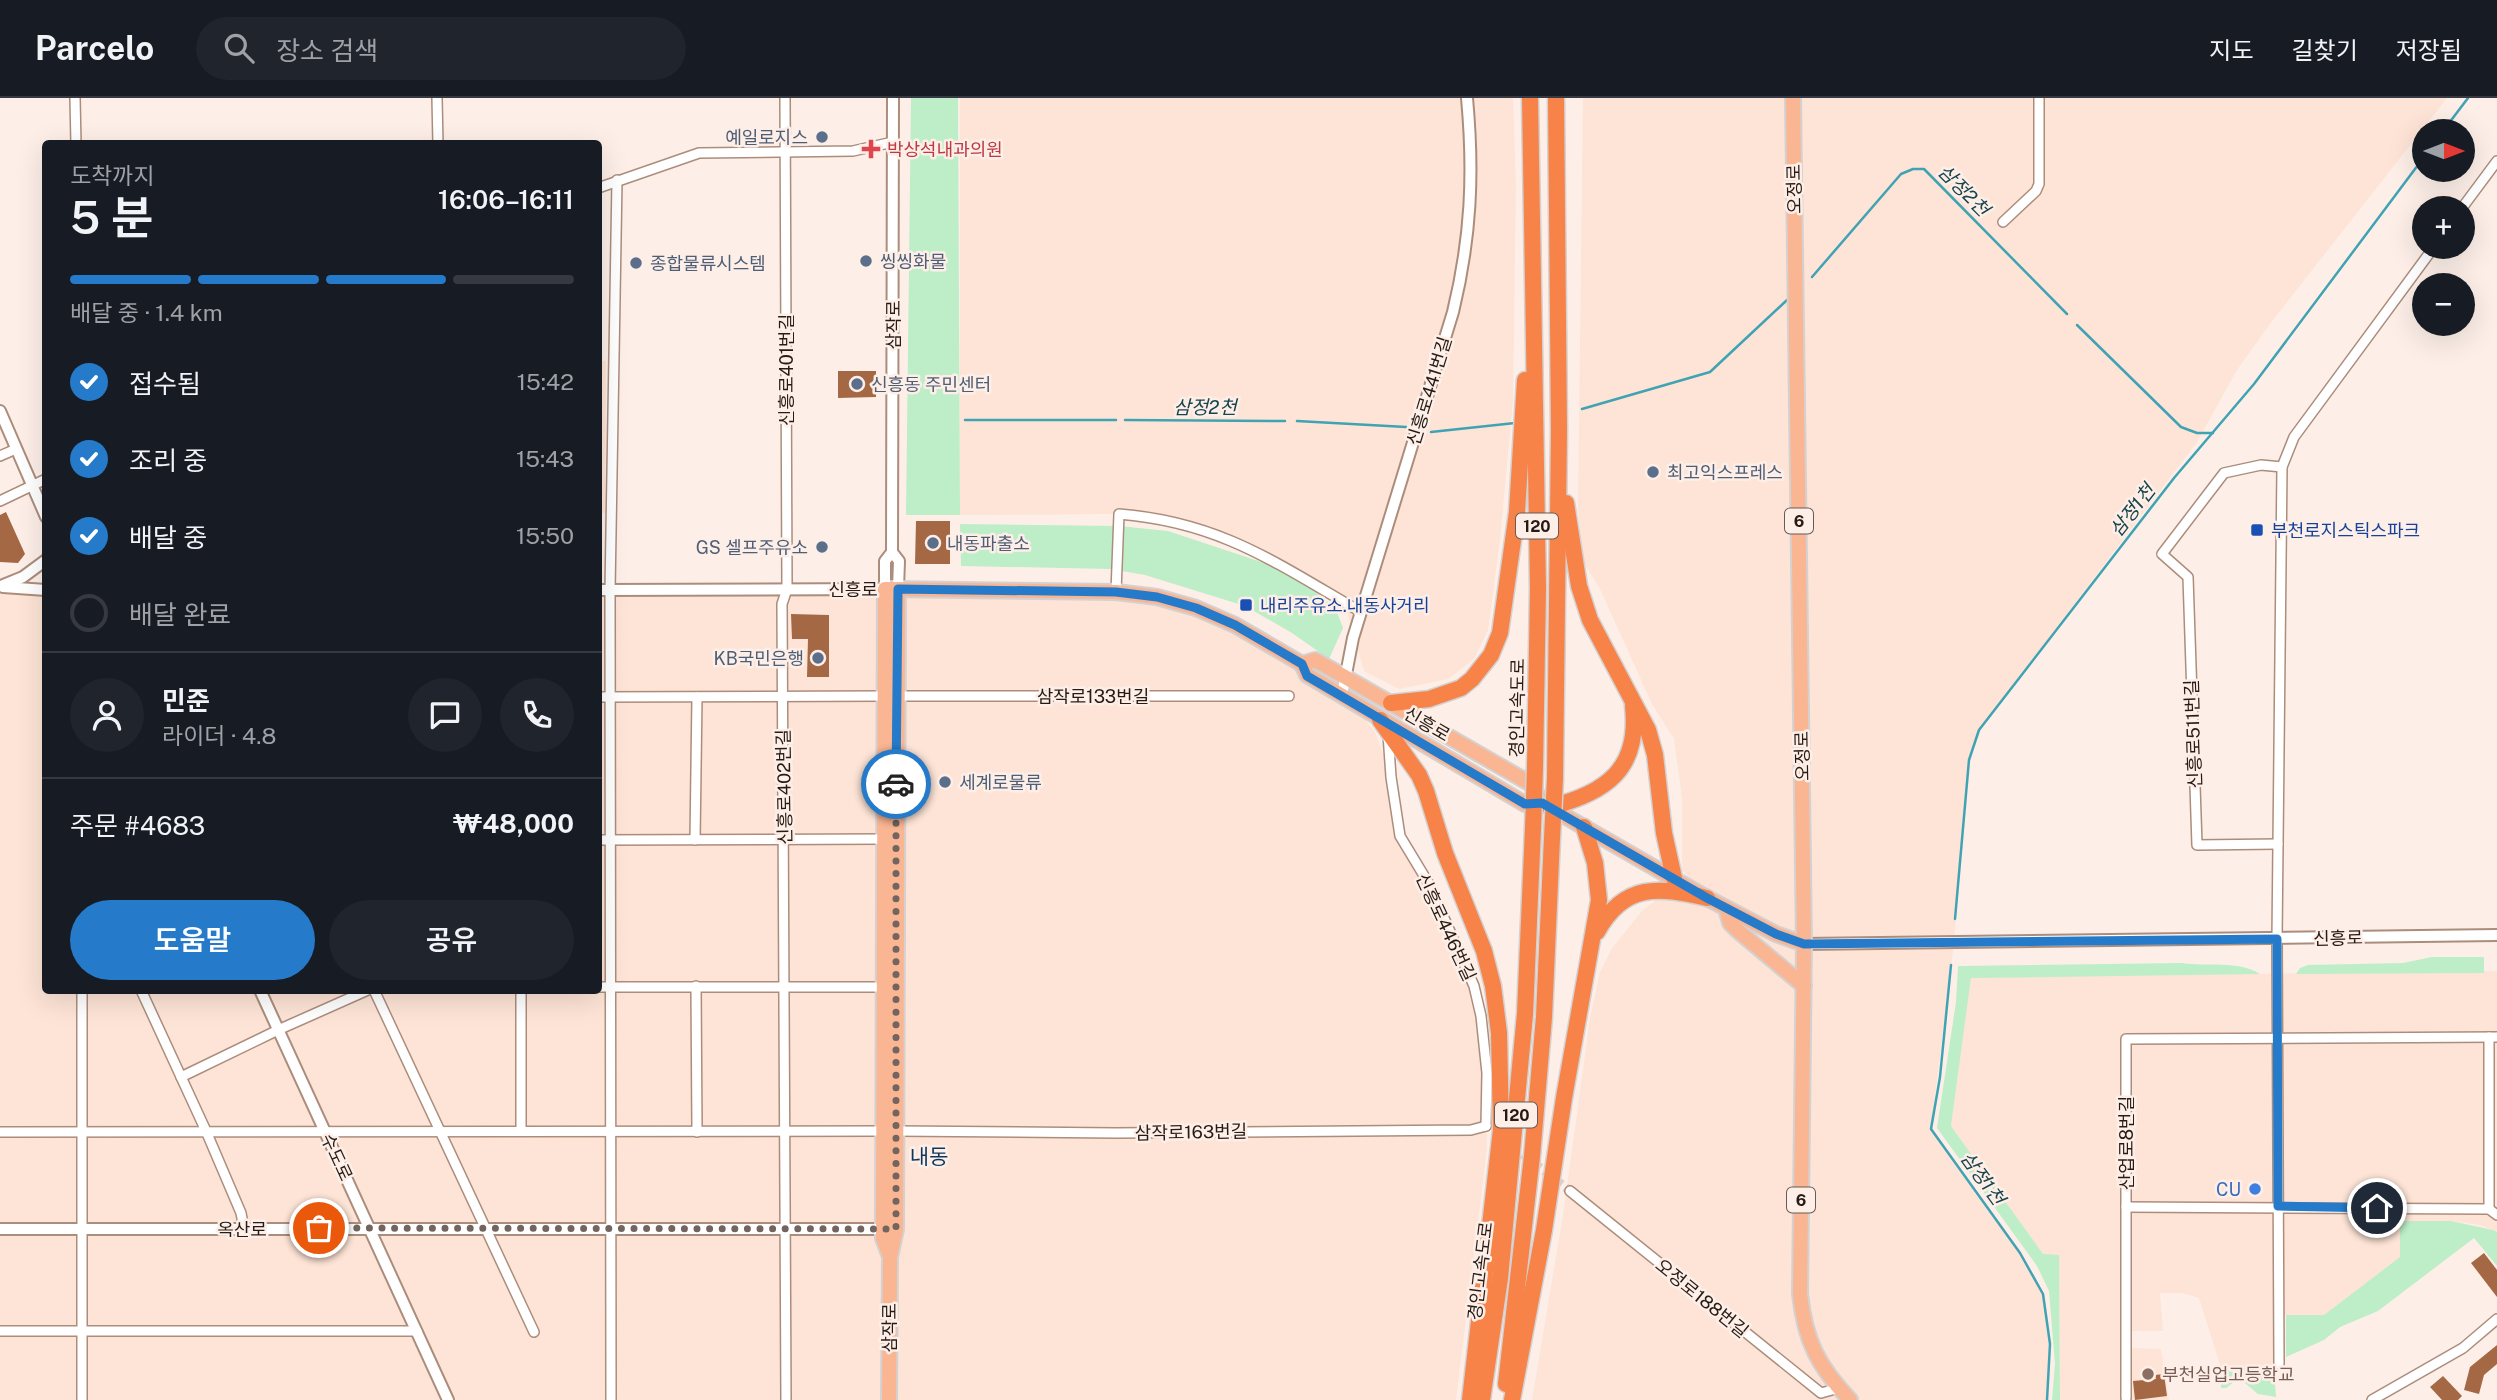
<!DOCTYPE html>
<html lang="ko">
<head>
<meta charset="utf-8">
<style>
  body { margin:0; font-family:"Public Sans","Noto Sans KR",sans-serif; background:#20242c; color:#f1f3f6; height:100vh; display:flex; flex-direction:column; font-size:26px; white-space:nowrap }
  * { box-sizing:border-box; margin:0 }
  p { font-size:23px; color:#9ea1a6 }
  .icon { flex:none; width:38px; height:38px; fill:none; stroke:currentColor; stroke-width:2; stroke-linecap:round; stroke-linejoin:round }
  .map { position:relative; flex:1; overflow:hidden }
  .side { position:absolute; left:42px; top:42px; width:560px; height:854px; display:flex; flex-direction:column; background:#171b24; border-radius:7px; box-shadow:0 7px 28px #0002 }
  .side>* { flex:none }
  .needle { width:46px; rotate:90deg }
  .fabs { position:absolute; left:2412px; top:21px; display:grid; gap:14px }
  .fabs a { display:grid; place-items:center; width:63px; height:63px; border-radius:50%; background:#171b24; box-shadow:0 7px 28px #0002; font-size:35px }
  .pin { position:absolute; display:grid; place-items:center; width:60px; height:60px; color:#fff; margin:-30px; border:4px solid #fff; border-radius:50%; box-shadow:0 2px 7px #0007 }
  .courier { position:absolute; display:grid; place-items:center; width:70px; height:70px; margin:-35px; border:5px solid #257bc9; border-radius:50%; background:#fff; color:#222; box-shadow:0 2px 9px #0007 }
  .headline em { font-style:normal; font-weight:600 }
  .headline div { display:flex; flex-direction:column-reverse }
  .headline { display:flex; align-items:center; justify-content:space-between; height:119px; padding:0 28px }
  h1 { font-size:46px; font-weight:600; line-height:52px }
  .bar { display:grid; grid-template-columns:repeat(4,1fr); gap:10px 7px; align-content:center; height:84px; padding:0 28px }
  .bar i { height:9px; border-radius:5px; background:#363941 }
  .bar .current { background:#257bc9 }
  .bar p { grid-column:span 4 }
  .line { display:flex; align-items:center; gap:18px; padding:0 28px; border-top:2px solid #363941 }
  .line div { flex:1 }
  .round { display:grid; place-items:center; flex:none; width:74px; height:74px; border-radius:37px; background:#20242c }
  ol { padding:0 28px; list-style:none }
  li { display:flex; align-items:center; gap:21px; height:77px }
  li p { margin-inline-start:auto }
  li .icon { padding:7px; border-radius:50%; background:#257bc9; color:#fff; stroke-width:4 }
  li:last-child { color:#9ea1a6 }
  li i { width:38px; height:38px; border:4px solid #363941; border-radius:50% }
  .cta { display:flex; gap:14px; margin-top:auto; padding:14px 28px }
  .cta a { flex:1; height:80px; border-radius:42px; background:#257bc9; color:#fff; font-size:28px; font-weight:600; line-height:80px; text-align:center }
  .cta a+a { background:#20242c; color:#f1f3f6 }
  header { display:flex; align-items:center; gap:42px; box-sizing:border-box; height:98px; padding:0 35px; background:#171b24; border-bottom:2px solid #363941 }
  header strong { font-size:33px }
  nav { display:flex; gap:38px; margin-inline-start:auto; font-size:24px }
  .search { width:490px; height:63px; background:#20242c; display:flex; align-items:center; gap:18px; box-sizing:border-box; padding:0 24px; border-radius:38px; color:#9ea1a6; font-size:26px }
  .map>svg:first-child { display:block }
  .built { fill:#fde4d6 }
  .green { fill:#bdeec7 }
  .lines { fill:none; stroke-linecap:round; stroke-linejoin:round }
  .stream { stroke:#40a3b4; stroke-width:2.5 }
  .building { fill:#a56844 }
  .minor-tunnel { stroke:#ddcfc8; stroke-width:9; stroke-dasharray:9 4.5; stroke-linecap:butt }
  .minor-casing { stroke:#ac8d7c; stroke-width:12 }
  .tertiary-casing { stroke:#ac8d7c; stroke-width:14 }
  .primary-casing { stroke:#d4d1d0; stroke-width:18 }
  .motorway-casing { stroke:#d4d1d0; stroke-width:19 }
  .minor { stroke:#fff; stroke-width:9 }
  .tertiary { stroke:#fff; stroke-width:10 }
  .primary { stroke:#fab592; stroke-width:14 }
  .motorway { stroke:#f78349; stroke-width:16 }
  .motorway-bridge-casing { stroke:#d4d1d0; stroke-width:19; stroke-linecap:butt }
  .motorway-bridge { stroke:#f78349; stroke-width:16 }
  .done { stroke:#72655f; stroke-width:7; stroke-dasharray:0 12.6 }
  .route { stroke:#257bc9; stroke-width:9 }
  .service-dot { fill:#5c6f8a; stroke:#fdefe8; stroke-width:2.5 }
  .health-dot { fill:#e0444e; stroke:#fdefe8; stroke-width:2.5 }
  .transit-dot { fill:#1a4fb4; stroke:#fdefe8; stroke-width:2.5 }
  .shop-dot { fill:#3f7fe0; stroke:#fdefe8; stroke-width:2.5 }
  .education-dot { fill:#8d6e63; stroke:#fdefe8; stroke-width:2.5 }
  .labels { text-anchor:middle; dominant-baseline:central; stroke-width:5; stroke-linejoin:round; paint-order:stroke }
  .shield { fill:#fdefe8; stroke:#675b54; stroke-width:2 }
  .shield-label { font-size:16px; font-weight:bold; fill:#271b15 }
  .service-label { font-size:18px; fill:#4e5e75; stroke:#fdefe8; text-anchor:start }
  .health-label { font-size:18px; fill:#be3a42; stroke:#fdefe8; text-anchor:start }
  .street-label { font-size:18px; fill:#271b15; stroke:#fdefe8 }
  .transit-label { font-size:18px; fill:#164399; stroke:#fdefe8; text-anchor:start }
  .shop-label { font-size:18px; fill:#366cbe; stroke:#fdefe8; text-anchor:end }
  .education-label { font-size:18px; fill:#785e54; stroke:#fdefe8; text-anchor:start }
  .water-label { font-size:19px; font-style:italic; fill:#18444c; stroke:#fdefe8 }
  .quarter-label { font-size:21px; fill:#0e365c; stroke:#fdefe8 }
</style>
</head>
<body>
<header>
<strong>Parcelo</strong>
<div class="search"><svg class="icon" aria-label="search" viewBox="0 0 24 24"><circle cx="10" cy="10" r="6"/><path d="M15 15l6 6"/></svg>장소 검색</div>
<nav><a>지도</a><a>길찾기</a><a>저장됨</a></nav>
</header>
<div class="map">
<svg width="2497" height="1302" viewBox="0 0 2497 1302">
  <rect width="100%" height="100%" fill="#fdefe8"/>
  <g class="built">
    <path d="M960 0H1513L1516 86 1513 303 1500 442 1488 532 1474 561 1448 581 1399 591 1364 573 1346 510 1310 483 1189 425 1119 416 960 417Z"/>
    <path d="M1583 0H2447L2270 226 2237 272 2197 344 1979 632 1969 662 1954 844 1931 1031 2020 1155 2043 1196 2050 1246 2047 1302H1532L1564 1111 1590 920 1600 874 1612 850 1642 813 1670 791 1706 799 1682 772V700L1674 641 1652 606 1599 489 1585 467 1581 445 1578 411Z"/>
    <path d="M599 263H606L605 415H599Z"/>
    <path d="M0 488 45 492 46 892H598L599 492 1116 494 1235 527 1339 587 1375 634 1391 679 1400 738 1429 786 1474 888 1487 975V1051L1456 1302H0Z"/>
    <path d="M2497 873V1134L2480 1127 2451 1123H2400V1159L2324 1217H2273L2274 1270H2221L2199 1200 2182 1195H2160L2163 1233H2132L2131 1250 2161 1251 2169 1302H2060L2059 1157H2043L1951 1028 1971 879Z"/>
  </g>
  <g class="green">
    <path d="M911 0H958L960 417H906Z"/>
    <path d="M960 426 1119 428 1168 433 1292 474 1336 511 1343 530 1329 561 1292 535 1245 508 1145 477 1110 471 961 468Z"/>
    <path d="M2432 859H2484V875L2296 876 2300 870 2308 867 2403 865Z"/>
    <path d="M2182 865C2207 869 2239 862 2260 876L1971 880 1951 1028 2043 1156 2059 1157 2060 1302H2052L2055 1266 2049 1193 2037 1168 1937 1030 1956 904 1958 868Z"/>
    <path d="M2400 1123H2451L2493 1132 2497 1134V1168L2474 1140 2378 1213 2340 1229 2324 1242 2286 1259V1217H2324L2400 1159Z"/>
    <path d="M2221 1270H2274L2276 1299 2258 1296 2239 1280 2226 1290H2221Z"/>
  </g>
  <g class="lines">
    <g class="stream">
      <path d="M2443 33 2468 0"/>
      <path d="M1812 179 1901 76 1913 71H1924L2067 216"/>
      <path d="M2077 227 2181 329 2197 335H2213"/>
      <path d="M1582 311 1710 274 1787 202"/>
      <path d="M965 322H1116"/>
      <path d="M1125 322 1285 323"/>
      <path d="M1297 323 1406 329"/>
      <path d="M1431 334 1515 325"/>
      <path d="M1955 821 1969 662 1979 632 2174 380 2254 286 2424 59"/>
      <path d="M1951 867 1940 979 1931 1031 2020 1155 2043 1196 2050 1246 2047 1302"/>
    </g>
  </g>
  <g class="building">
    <path d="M838 273H876V299L838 300Z"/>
    <path d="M6 414 25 456 18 465 0 464V417Z"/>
    <path d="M916 423H950V466H915Z"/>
    <path d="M791 516 829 517V579H807L808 541H792Z"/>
    <path d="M2484 1155 2497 1172V1199L2471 1165Z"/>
    <path d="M2497 1247V1266L2484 1277 2479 1296 2464 1292 2470 1269Z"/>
    <path d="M2164 1276 2167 1298 2135 1302 2133 1283 2156 1281 2155 1277Z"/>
    <path d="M2443 1278 2462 1298 2458 1302H2442L2430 1289Z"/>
  </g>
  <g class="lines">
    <path class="minor-tunnel" d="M1512 1048 1570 1093"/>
    <g class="minor-casing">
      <g id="minor">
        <path d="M75 0 76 46"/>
        <path d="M437 0 438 46"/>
        <path d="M785 0 787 491 782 506 786 1302"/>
        <path d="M598 90 699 55 853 53 893 44"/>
        <path d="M2462 110 2497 63"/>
        <path d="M2003 124 2036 93 2039 86V0"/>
        <path d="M0 358 16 351"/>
        <path d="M0 403 46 381"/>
        <path d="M1116 494 1119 416C1220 424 1276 465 1361 514"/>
        <path d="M897 598H1289"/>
        <path d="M598 599 884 598"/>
        <path d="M1388 636 1391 679 1400 738 1429 786 1474 888 1481 918 1487 975 1486 1028"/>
        <path d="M598 742 887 741"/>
        <path d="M695 742 697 599"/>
        <path d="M2278 746 2197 747 2188 479 2162 456 2224 375 2261 367 2282 369"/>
        <path d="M696 888 697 1034"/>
        <path d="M598 889H885"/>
        <path d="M141 892 206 1033 241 1115 244 1131"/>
        <path d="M374 892 534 1234"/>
        <path d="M181 979 278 932 368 892"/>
        <path d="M521 1033V892"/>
        <path d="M895 1033 1116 1035 1471 1032 1486 1028"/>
        <path d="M0 1034 884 1033"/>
        <path d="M1570 1093 1821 1295 1839 1290"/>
        <path d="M2126 1109 2489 1111 2497 1117"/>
        <path d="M2489 1111V939"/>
        <path d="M0 1233H417"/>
        <path d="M2279 1266 2277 841 2282 369 2294 339 2434 149"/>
        <path d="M2126 1300V941L2497 939"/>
        <path d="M82 1302V892"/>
        <path d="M611 1302 610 492 617 82"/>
        <path d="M2372 1302 2463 1250 2497 1221"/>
      </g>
    </g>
    <g class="tertiary-casing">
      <g id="tertiary">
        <path d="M0 313 46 419"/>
        <path d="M892 454 899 463 898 491"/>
        <path d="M1 488 23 479 46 462"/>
        <path d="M3 489 46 492"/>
        <path d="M598 492 885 491V463L892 454 893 0"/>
        <path d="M1342 597 1353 540 1453 214C1471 140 1474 76 1467 0"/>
        <path d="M1804 846 2497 837"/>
        <path d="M260 892 448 1302"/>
        <path d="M0 1131H890"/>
      </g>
    </g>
    <g class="primary-casing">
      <g id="primary">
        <path d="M1793 0 1804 846 1800 1196C1805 1243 1818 1268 1850 1302"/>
        <path d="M1302 566 1315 562 1345 579 1531 686 1542 705 1707 800 1776 836 1804 846"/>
        <path d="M1726 810 1730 825 1736 831 1804 888"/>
        <path d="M890 1159 883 1140 885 491 1116 494 1157 499 1196 510 1235 527 1302 566 1307 577 1525 706 1542 705"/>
        <path d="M889 1302 890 1159 896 1131 898 491"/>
      </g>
    </g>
    <g class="motorway-casing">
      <g id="motorway">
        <path d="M1530 0 1538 490 1535 670"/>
        <path d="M1566 405 1579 488 1590 522 1648 632 1655 657 1664 735 1674 780"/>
        <path d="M1391 605 1429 601 1461 590 1472 581 1491 557 1500 535 1517 414 1525 282"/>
        <path d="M1380 622 1419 677 1426 693 1445 755 1484 853 1493 888 1499 935 1501 1032 1470 1302"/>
        <path d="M1555 681 1559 333 1556 0"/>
        <path d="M1550 709C1606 695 1640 671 1633 608"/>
        <path d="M1597 834C1624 784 1659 789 1707 800"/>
        <path d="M1506 1286 1532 1058 1544 919 1552 740"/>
        <path d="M1482 1302 1500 1180 1525 916 1533 730"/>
        <path d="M1512 1302 1544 1132 1564 1000 1599 802 1595 765 1584 729"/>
      </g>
    </g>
    <use href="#minor" class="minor"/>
    <use href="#tertiary" class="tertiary"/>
    <use href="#primary" class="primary"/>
    <use href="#motorway" class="motorway"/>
    <g class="motorway-bridge-casing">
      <g id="motorway-bridge">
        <path d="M1533 730 1535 670"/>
        <path d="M1552 740 1555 681"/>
      </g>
    </g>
    <use href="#motorway-bridge" class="motorway-bridge"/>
  </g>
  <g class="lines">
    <path class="done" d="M319 1130 896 1131V686"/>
    <path class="route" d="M896 686 898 491 1116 494 1157 499 1196 510 1235 527 1302 566 1307 578 1525 706 1542 705 1707 800 1776 836 1804 846 2277 841 2278 1108 2377 1110"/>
  </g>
  <g class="service-dot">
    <circle cx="822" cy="39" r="7"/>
    <circle cx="866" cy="163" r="7"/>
    <circle cx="636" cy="165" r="7"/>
    <circle cx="857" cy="286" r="7"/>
    <circle cx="1653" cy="374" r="7"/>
    <circle cx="933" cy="445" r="7"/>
    <circle cx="822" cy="449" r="7"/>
    <circle cx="818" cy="560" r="7"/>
    <circle cx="945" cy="684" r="7"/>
  </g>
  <path class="health-dot" d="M867.5 40.5h7v7h7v7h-7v7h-7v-7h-7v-7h7z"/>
  <g class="transit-dot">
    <rect x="2250" y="425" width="14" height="14" rx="3.5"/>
    <rect x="1239" y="500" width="14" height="14" rx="3.5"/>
  </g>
  <circle class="shop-dot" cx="2255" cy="1091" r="7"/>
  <circle class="education-dot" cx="2148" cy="1276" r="7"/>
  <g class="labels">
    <g class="shield">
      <rect x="1785" y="410.5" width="28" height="25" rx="5"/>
      <rect x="1516" y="415.5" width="42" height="25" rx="5"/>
      <rect x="1495" y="1004.5" width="42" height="25" rx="5"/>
      <rect x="1787" y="1089.5" width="28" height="25" rx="5"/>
    </g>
    <g class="shield-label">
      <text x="1799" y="423">6</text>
      <text x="1537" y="428">120</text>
      <text x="1516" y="1017">120</text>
      <text x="1801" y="1102">6</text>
    </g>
    <g class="service-label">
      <text x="808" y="39" text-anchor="end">예일로지스</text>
      <text x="880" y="163">씽씽화물</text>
      <text x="650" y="165">종합물류시스템</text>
      <text x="871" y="286">신흥동 주민센터</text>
      <text x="1667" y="374">최고익스프레스</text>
      <text x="947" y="445">내동파출소</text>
      <text x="808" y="449" text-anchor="end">GS 셀프주유소</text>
      <text x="804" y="560" text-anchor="end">KB국민은행</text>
      <text x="959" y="684">세계로물류</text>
    </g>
    <g class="health-label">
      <text x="887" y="51">박상석내과의원</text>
    </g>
    <g class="street-label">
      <text transform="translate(1794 91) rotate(-91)">오정로</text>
      <text transform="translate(893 227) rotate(-90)">삼작로</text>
      <text transform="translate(786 272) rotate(-90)">신흥로401번길</text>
      <text transform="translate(1429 293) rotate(-73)">신흥로441번길</text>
      <text x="853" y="491">신흥로</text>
      <text x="1093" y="598">삼작로133번길</text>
      <text transform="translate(1517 610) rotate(-89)">경인고속도로</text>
      <text transform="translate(1427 626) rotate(30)">신흥로</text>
      <text transform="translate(2193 636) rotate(-92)">신흥로511번길</text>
      <text transform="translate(1802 658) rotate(-91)">오정로</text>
      <text transform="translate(784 689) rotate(-91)">신흥로402번길</text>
      <text transform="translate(1446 829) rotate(65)">신흥로446번길</text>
      <text transform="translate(2338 840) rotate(-1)">신흥로</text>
      <text transform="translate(1191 1034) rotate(-1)">삼작로163번길</text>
      <text transform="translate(2126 1045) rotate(-90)">산업로8번길</text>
      <text transform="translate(337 1059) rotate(65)">수도로</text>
      <text x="242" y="1131">옥산로</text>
      <text transform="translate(1480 1173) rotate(-83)">경인고속도로</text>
      <text transform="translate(1702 1200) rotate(39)">오정로188번길</text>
      <text transform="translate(889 1230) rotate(-90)">삼작로</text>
    </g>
    <g class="transit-label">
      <text x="2271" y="432">부천로지스틱스파크</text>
      <text x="1260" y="507">내리주유소.내동사거리</text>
    </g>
    <g class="shop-label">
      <text x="2241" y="1091">CU</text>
    </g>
    <g class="education-label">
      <text x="2162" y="1276">부천실업고등학교</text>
    </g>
    <g class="water-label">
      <text transform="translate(1964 92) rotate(45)">삼정2천</text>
      <text x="1205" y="309">삼정2천</text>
      <text transform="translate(2132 412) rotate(-52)">삼정1천</text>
      <text transform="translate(1983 1080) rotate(54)">삼정1천</text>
    </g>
    <g class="quarter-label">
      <text x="929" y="1058">내동</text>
    </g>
  </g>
</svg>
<div class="fabs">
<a><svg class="needle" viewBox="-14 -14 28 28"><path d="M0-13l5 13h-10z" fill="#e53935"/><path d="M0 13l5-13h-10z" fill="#9ea1a6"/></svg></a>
<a>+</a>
<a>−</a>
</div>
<div class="pin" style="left:319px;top:1130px;background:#ea580c"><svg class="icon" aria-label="bag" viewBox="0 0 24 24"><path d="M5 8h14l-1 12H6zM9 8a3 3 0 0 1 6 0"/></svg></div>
<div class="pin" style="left:2377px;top:1110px;background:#1f2937"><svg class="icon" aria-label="home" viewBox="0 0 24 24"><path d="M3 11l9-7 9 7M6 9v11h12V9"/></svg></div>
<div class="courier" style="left:896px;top:686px"><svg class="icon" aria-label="car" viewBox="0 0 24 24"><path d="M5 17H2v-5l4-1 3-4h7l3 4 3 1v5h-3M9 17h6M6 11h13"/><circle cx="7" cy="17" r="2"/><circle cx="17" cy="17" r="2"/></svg></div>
<section class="side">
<div class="headline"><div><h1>5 분</h1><p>도착까지</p></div><em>16:06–16:11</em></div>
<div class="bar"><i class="current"></i><i class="current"></i><i class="current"></i><i></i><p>배달 중 · 1.4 km</p></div>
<ol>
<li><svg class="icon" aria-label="check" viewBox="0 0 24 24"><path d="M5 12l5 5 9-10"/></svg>접수됨<p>15:42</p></li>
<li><svg class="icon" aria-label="check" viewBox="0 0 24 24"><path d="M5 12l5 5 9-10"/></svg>조리 중<p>15:43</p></li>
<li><svg class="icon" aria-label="check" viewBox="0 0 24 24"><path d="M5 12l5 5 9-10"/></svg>배달 중<p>15:50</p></li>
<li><i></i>배달 완료</li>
</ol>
<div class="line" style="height:126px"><a class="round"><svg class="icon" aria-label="person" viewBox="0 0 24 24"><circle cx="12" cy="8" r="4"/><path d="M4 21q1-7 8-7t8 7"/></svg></a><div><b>민준</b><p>라이더 · 4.8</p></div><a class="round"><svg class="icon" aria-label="chat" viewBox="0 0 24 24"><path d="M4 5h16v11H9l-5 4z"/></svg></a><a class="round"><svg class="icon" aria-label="phone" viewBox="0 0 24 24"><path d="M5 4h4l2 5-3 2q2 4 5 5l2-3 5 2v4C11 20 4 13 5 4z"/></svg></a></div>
<div class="line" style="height:91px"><div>주문 #4683</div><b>₩48,000</b></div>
<div class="cta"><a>도움말</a><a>공유</a></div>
</section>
</div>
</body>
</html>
